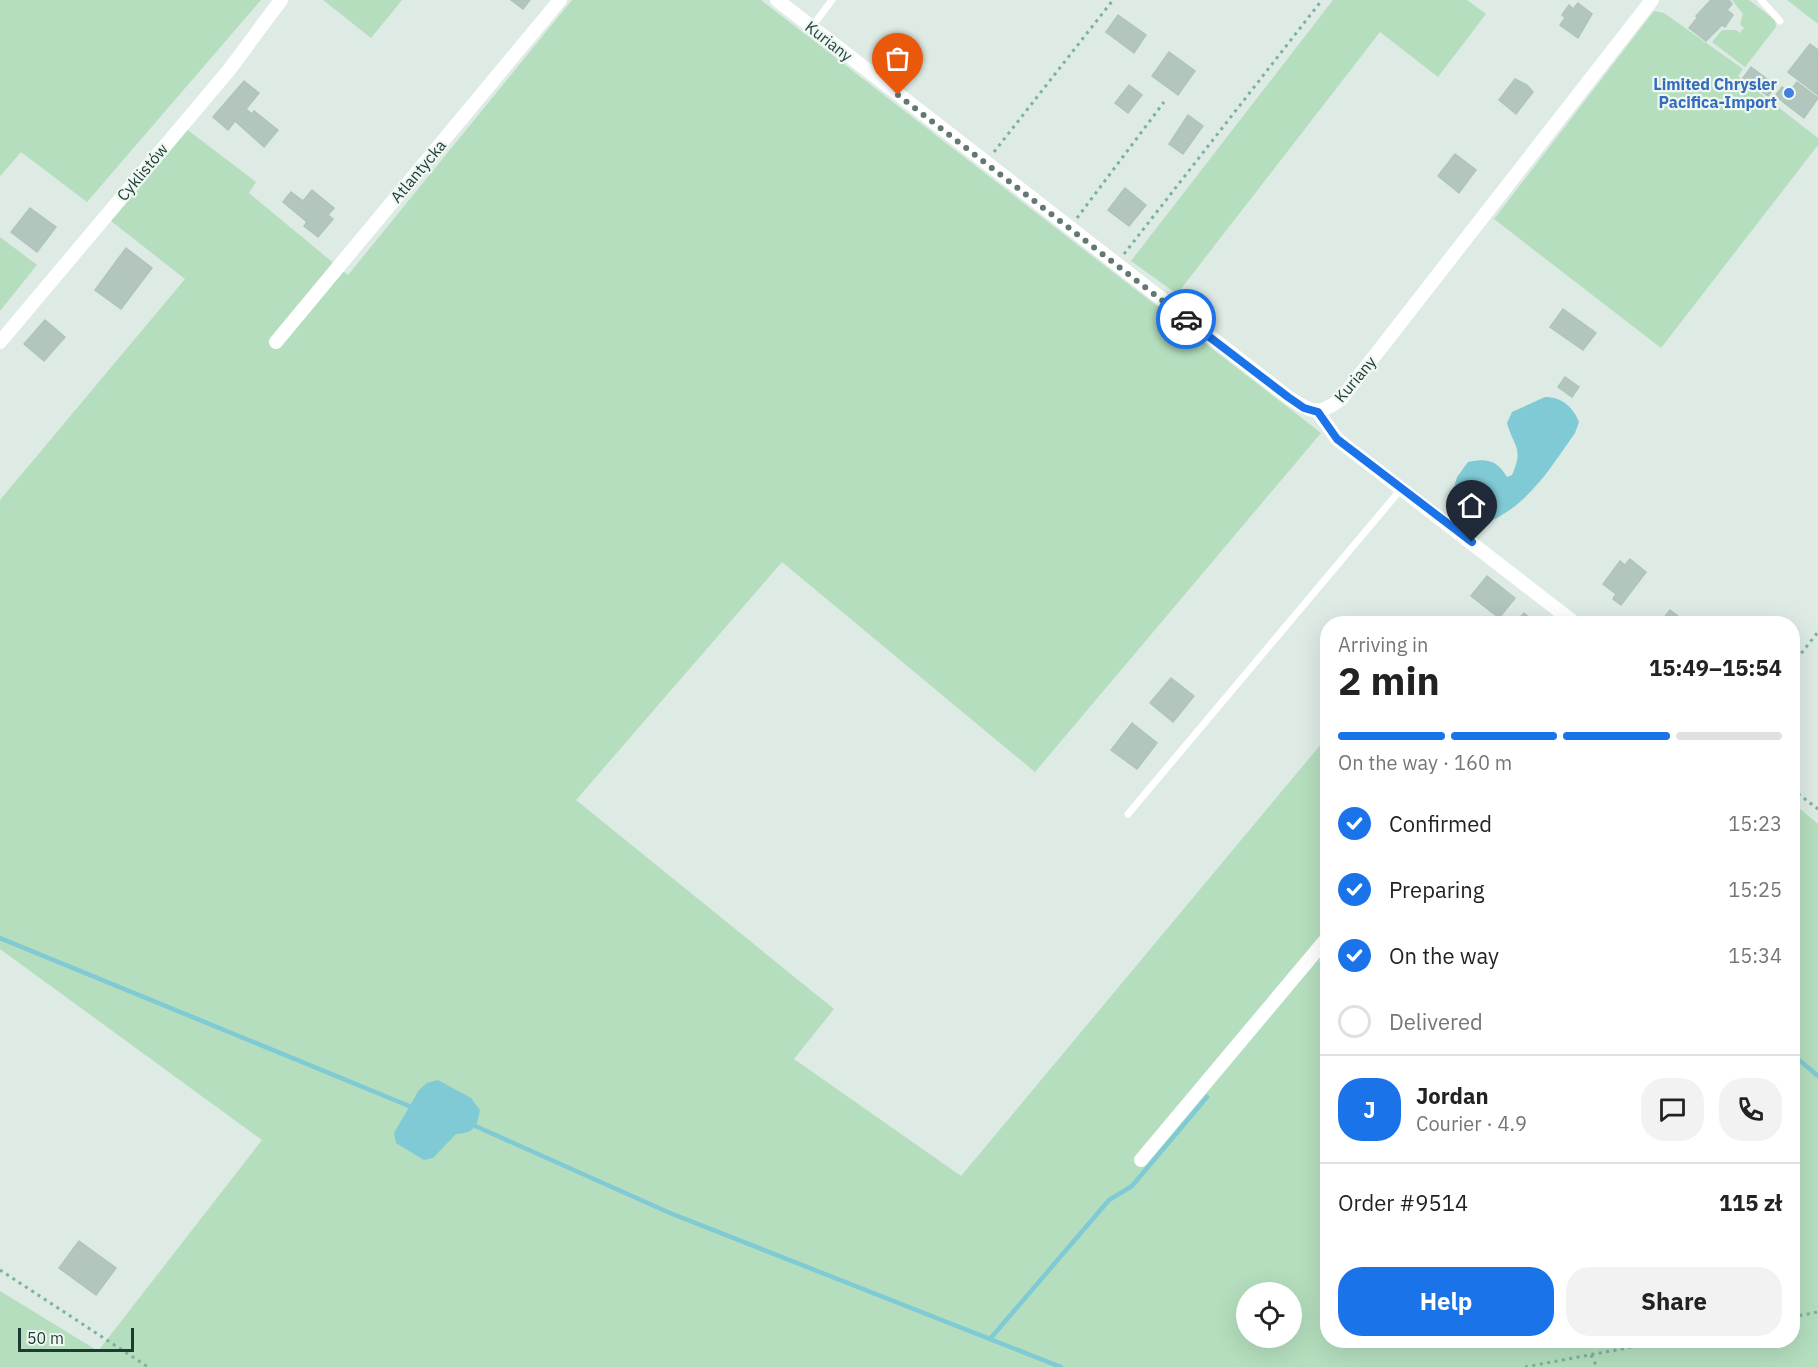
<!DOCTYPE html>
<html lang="en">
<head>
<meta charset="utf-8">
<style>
  body { margin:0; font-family:"IBM Plex Sans",sans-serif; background:#f2f2f2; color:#222; height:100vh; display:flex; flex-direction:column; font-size:22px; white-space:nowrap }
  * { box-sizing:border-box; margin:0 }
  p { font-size:20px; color:#767676 }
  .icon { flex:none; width:33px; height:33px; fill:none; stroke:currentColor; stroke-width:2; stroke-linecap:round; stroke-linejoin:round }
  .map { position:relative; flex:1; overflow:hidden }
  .side { position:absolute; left:1320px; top:616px; width:480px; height:732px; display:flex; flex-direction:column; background:#fff; border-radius:24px; box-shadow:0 6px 24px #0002 }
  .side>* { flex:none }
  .controls { position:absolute; left:1236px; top:1282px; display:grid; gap:12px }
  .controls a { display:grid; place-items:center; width:66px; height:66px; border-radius:50%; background:#fff; box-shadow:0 6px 24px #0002; font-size:30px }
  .scale { position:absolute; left:18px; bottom:15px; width:116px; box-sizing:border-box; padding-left:6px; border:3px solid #1e3b33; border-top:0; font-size:16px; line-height:21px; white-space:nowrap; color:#1e3b33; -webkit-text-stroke:4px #eef7f2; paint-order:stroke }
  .pin { position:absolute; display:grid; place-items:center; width:51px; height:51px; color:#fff; margin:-62px -26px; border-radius:50% 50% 50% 0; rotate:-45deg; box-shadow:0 0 6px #0007 }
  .pin .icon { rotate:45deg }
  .courier { position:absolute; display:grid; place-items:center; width:60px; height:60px; margin:-30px; border:4px solid #1a73e8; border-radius:50%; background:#fff; color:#222; box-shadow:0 2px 8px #0007 }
  .headline em { font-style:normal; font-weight:700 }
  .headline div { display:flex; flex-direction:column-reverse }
  .headline { display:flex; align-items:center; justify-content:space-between; height:102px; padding:0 18px }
  h1 { font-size:39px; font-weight:700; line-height:45px }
  .bar { display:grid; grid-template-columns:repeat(4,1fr); gap:9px 6px; align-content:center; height:72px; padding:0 18px }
  .bar i { height:8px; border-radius:4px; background:#e0e0e0 }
  .bar .current { background:#1a73e8 }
  .bar p { grid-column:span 4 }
  .line { display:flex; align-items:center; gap:15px; padding:0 18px; border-top:2px solid #e0e0e0 }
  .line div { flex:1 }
  .round { display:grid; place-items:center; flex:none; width:63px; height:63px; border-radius:24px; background:#f2f2f2 }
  ol { padding:0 18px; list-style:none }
  li { display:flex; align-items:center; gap:18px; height:66px }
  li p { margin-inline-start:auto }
  li .icon { padding:6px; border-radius:50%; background:#1a73e8; color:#fff; stroke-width:4 }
  li:last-child { color:#767676 }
  li i { width:33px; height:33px; border:3px solid #e0e0e0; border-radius:50% }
  .cta { display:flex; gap:12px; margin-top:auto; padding:12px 18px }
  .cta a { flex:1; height:69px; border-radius:24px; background:#1a73e8; color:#fff; font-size:24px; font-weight:700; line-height:69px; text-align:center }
  .cta a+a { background:#f2f2f2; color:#222 }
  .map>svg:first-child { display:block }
  .green { fill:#b4debe; fill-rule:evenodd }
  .water { fill:#80cad5 }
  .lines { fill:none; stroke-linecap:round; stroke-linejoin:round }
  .stream { stroke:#80cad5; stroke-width:4.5 }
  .building { fill:#b2c6bd; stroke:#afc5bb; stroke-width:1.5 }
  .path { stroke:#7bb19f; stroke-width:3; stroke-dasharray:3 4.5; stroke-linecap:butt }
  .lane { stroke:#fff; stroke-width:7 }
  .street { stroke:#fff; stroke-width:14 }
  .done { stroke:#617971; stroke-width:6; stroke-dasharray:0 10.8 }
  .route { stroke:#1a73e8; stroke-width:8 }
  .shop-dot { fill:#3f7fe0; stroke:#eef7f2; stroke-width:2 }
  .labels { text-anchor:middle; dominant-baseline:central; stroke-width:4.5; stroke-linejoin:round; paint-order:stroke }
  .street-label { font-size:16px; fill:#1e3b33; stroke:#eef7f2 }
  .shop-label { font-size:16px; font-weight:bold; fill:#366cbe; stroke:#eef7f2; text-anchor:end }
</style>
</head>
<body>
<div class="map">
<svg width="1818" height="1367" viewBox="0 0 1818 1367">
  <rect width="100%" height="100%" fill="#ddebe4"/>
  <g class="green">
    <path d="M0 0H261L87 202 21 152 0 176Z"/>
    <path d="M323 0H402L371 38Z"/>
    <path d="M572 0H761L1321 433 1035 772 782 562 576 800 834 1009 794 1059 961 1176 1327 737 1328 951 1319 961 1328 969V1341H1792L1793 803 1818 824V1367H0V1291L98 1351 262 1140 0 949V500L185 279 111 221 185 128 256 182 249 193 348 275ZM1246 1293H1292V1338H1246Z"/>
    <path d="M1333 0H1467L1486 14 1438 77 1380 32 1177 294 1131 261Z"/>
    <path d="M1732 0H1749L1775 20 1776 27 1745 67 1712 42 1722 30H1736L1740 33 1744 28 1740 24 1743 14Z"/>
    <path d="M1787 0H1818V24Z"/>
    <path d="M1654 11 1664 13 1743 69 1738 76 1818 138V145L1661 348 1494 219Z"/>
    <path d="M0 237 37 265 0 311Z"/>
  </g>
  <g class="water">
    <path d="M1545 397C1562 397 1573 407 1579 422L1575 433C1551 467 1531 501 1493 520 1475 515 1461 508 1453 491L1457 477 1468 462C1487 458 1497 460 1507 477L1512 475C1524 447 1514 448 1507 423L1512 412Z"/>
    <path d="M438 1080 471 1098 480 1110C477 1127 474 1133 456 1134L433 1158 424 1160 396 1143 394 1133 419 1090 427 1083Z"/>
  </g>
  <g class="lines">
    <g class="stream">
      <path d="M0 938 414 1108"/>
      <path d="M1792 1054 1818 1076"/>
      <path d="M473 1125 670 1213 1061 1367"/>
      <path d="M990 1339 1109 1200 1132 1186 1207 1097"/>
    </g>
  </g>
  <g class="building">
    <path d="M511 0H530L523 9Z"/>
    <path d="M1711 0H1729L1732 4 1727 10 1733 15 1725 27 1722 25 1706 41 1689 28 1698 17 1696 16Z"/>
    <path d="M1578 3 1592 14 1578 38 1560 25 1565 18 1562 15 1569 5 1573 9Z"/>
    <path d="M1118 15 1146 35 1134 53 1106 32Z"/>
    <path d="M1810 44 1818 50V95L1788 72Z"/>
    <path d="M1169 52 1195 71 1178 95 1152 76Z"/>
    <path d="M1751 67 1776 86 1768 96 1743 78Z"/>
    <path d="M1515 79 1527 85 1533 92 1516 114 1499 100Z"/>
    <path d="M244 81 259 93 246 109 252 114 254 111 278 130 264 147 235 121 228 130 213 117Z"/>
    <path d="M1797 82 1818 98 1804 118 1782 101Z"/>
    <path d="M1129 85 1142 95 1128 113 1115 103Z"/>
    <path d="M1782 87 1788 91 1781 100 1775 96Z"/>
    <path d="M1188 115 1203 126 1183 154 1169 144Z"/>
    <path d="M1455 154 1476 170 1459 193 1438 176Z"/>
    <path d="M1125 188 1146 205 1129 226 1108 210Z"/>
    <path d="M312 190 334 208 328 215 333 219 318 237 304 226 307 222 283 202 291 192 303 201Z"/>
    <path d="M30 208 56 227 37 252 11 232Z"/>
    <path d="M126 248 152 268 121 309 95 290Z"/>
    <path d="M1563 309 1596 333 1583 350 1550 327Z"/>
    <path d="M45 320 65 337 44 361 24 344Z"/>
    <path d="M1565 377 1579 387 1572 397 1558 387Z"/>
    <path d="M1630 559 1646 572 1621 605 1613 599 1616 594 1603 584 1620 561 1625 565Z"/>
    <path d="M1487 576 1515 598 1499 618 1471 596Z"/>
    <path d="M1670 610 1682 619 1691 624H1659Z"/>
    <path d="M1524 613 1534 622 1533 624H1514Z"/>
    <path d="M1171 678 1194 696 1173 722 1150 703Z"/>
    <path d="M1132 723 1157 743 1137 769 1111 750Z"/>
    <path d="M79 1241 116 1268 96 1295 59 1268Z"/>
  </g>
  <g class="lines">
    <g class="path">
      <path d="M994 152 1113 0"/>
      <path d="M1077 218 1164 102"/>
      <path d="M1124 254 1322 0"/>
      <path d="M1792 665 1818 632"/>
      <path d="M1792 789 1818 809"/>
      <path d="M0 1270 148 1367"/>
      <path d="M1792 1317 1818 1312"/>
      <path d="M1591 1355 1597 1367"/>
      <path d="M1525 1367 1664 1341"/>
    </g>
    <g class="lane">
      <path d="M1761 0 1780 21"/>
      <path d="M811 28 832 0"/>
      <path d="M1128 814 1402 488"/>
    </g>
    <g class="street">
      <path d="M777 0 1288 397C1311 412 1318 417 1341 399L1652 0"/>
      <path d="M0 342 229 70 281 0"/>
      <path d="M276 342 560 0"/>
      <path d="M1318 412 1337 439 1576 624"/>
      <path d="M1141 1160 1328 937"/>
    </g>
  </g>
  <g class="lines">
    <path class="done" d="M898 95 1186 319"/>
    <path class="route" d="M1186 319 1288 397 1304 408 1318 412 1337 439 1472 542"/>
  </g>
  <circle class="shop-dot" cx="1789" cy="93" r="6"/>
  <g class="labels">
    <g class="street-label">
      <text transform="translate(829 41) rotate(38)">Kuriany</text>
      <text transform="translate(418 171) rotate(-50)">Atlantycka</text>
      <text transform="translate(142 172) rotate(-50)">Cyklistów</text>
      <text transform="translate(1355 379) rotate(-50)">Kuriany</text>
    </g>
    <g class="shop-label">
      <text x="1777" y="84">Limited Chrysler<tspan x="1777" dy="18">Pacifica-Import</tspan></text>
    </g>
  </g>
</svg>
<div class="controls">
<a><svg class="icon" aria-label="locate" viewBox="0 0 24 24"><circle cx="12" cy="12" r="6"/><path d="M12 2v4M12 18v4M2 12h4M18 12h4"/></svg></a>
</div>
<div class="scale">50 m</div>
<div class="pin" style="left:898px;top:95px;background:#ea580c"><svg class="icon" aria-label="bag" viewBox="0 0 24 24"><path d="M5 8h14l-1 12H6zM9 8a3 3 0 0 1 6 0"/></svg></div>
<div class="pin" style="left:1472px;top:542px;background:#1f2937"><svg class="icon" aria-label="home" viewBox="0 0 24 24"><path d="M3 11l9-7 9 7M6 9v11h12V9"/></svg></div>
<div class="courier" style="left:1186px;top:319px"><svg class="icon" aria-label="car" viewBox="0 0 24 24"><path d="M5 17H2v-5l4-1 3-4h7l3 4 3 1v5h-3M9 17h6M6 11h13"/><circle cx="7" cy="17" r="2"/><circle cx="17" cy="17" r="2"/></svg></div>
<section class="side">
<div class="headline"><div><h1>2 min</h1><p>Arriving in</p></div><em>15:49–15:54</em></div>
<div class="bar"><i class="current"></i><i class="current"></i><i class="current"></i><i></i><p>On the way · 160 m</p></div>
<ol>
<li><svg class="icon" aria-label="check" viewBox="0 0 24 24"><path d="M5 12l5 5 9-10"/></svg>Confirmed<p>15:23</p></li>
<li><svg class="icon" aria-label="check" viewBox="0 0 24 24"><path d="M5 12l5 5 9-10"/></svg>Preparing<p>15:25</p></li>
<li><svg class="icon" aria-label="check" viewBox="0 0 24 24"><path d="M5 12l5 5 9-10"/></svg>On the way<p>15:34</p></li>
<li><i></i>Delivered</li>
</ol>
<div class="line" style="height:108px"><b class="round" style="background:#1a73e8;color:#fff">J</b><div><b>Jordan</b><p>Courier · 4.9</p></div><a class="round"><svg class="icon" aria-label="chat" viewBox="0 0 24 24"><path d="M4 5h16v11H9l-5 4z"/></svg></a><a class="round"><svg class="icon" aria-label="phone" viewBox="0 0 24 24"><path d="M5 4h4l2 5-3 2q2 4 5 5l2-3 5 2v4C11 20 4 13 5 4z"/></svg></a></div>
<div class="line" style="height:78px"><div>Order #9514</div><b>115 zł</b></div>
<div class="cta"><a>Help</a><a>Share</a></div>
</section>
</div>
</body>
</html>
